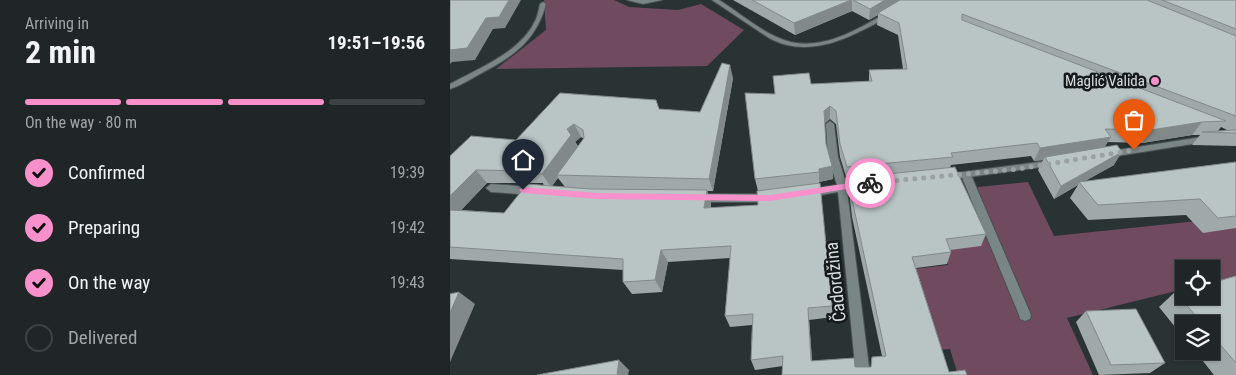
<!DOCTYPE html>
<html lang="en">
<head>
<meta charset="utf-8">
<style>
  body { margin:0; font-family:"Roboto Condensed",sans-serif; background:#282e2f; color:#f1f3f6; height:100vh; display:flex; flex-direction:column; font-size:19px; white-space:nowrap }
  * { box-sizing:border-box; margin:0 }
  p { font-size:16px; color:#a2a5a7 }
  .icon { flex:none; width:28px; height:28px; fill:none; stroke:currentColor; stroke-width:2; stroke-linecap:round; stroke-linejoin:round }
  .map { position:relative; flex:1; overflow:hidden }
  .drawer { display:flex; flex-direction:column; background:#202627; width:450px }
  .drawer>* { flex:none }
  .controls { position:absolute; left:725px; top:260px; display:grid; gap:10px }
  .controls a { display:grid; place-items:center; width:45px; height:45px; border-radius:0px; background:#202627; box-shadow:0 1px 4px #0004,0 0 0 1px #3d4344; font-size:25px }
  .pin { position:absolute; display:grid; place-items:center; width:42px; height:42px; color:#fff; margin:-51px -21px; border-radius:50% 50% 50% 0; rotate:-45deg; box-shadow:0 0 5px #0007 }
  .pin .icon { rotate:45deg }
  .courier { position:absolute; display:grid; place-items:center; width:50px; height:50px; margin:-25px; border:4px solid #f890cb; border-radius:50%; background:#fff; color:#222; box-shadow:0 1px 6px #0007 }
  .headline em { font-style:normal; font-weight:700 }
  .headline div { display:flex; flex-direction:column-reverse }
  .headline { display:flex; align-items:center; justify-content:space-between; height:85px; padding:0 25px }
  h1 { font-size:32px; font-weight:700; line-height:38px }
  .bar { display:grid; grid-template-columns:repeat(4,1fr); gap:8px 5px; align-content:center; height:60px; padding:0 25px }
  .bar i { height:6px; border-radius:4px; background:#3d4344 }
  .bar .selected { background:#f890cb }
  .bar p { grid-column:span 4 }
  ol { padding:0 25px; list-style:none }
  li { display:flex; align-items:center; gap:15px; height:55px }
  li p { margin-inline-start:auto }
  li .icon { padding:5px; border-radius:50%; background:#f890cb; color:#111; stroke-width:4 }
  li:last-child { color:#a2a5a7 }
  li i { width:28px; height:28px; border:2px solid #3d4344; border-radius:50% }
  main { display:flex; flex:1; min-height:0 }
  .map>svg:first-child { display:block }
  .green { fill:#704b5f }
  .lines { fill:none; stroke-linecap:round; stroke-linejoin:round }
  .service-casing { stroke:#495152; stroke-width:2 }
  .minor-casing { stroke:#495152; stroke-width:2 }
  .service { fill:#7a8586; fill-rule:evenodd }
  .minor { fill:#7a8586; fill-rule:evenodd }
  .wall { fill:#9fa9a9; fill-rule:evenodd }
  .shaded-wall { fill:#82898a }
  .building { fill:#b9c4c5; stroke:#82898a }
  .route { fill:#f890cb }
  .done { stroke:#9aa2a2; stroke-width:5; stroke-dasharray:0 9 }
  .poi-dot { fill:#f890cb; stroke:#161a1a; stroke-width:2 }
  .labels { text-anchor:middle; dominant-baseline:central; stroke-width:5; stroke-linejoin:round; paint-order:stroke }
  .far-poi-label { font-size:15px; fill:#d7ddde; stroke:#161a1a; text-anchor:end }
  .street-label { font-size:18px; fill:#d7ddde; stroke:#161a1a }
</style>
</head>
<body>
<main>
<section class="drawer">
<div class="headline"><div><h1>2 min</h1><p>Arriving in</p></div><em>19:51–19:56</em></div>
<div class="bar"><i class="selected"></i><i class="selected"></i><i class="selected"></i><i></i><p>On the way · 80 m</p></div>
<ol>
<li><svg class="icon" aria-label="check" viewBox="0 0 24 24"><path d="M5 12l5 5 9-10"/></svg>Confirmed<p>19:39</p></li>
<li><svg class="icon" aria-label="check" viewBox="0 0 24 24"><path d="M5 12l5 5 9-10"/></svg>Preparing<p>19:42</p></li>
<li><svg class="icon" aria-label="check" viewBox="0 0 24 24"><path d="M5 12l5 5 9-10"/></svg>On the way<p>19:43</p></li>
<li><i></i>Delivered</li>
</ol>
</section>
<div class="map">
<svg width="786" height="375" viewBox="0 0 786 375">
  <rect width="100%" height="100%" fill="#2a3334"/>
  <g class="green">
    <path d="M94 0H164L179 7 228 10 251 4 294 30 257 66 46 69 96 30Z"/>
    <path d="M578 182 604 236 786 217V277L761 283V269H734V289L617 318 643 375H508L500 349 487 350 463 269 498 265 496 248 508 189Z"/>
  </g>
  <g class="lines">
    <g class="service-casing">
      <g id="service">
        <path d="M177 0H212L193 4Z"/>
        <path d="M262 0H269C290 13 311 32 334 40 377 55 422 20 458 0H465C456 8 443 14 432 20 397 39 358 59 319 38Z"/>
        <path d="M516 172 521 175 581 315 580 319 575 321 570 319 569 315 511 175Z"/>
      </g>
    </g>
    <g class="minor-casing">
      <g id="minor">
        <path d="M93 2 96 4C86 42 61 58 28 75 19 80 10 86 0 89V84C29 68 72 52 86 19 88 14 89 9 90 4Z"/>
        <path d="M380 121 384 124 388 157 396 183 411 180 416 184 415 187 397 190 420 375H406L388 192 359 197 354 193 359 189 387 185 378 157 376 124Z"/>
        <path d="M758 136 762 139 761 141 661 157 656 154 661 151Z"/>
        <path d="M604 160 609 163 607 165 497 180 492 177 497 174Z"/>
        <path d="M41 184 85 187 90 191 85 195 41 192 36 188Z"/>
        <path d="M246 194H319L323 195 324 198 323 201 319 202H246L242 201 241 198 242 195Z"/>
      </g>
    </g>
    <use href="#service" class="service"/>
    <use href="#minor" class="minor"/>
  </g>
  <g class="wall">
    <path d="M283 0H786V146L742 145 750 135H742L692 143 657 142 654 148 664 165 633 182 786 162V228L753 233 736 215 638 220 620 198 628 185 604 199 588 170 593 160 584 161 581 156 501 165 500 168 536 234 531 246 500 250 501 252 497 264 466 268 499 372 517 375 333 366 305 370 301 360 302 325 280 327 275 316 280 258 218 262 212 292 182 294 173 282V270L0 259V156L66 140 110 93 210 109 250 112 283 78 263 191H257L261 203V208L308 205V191L305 179 325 94 361 84 419 81V70L453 69 448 35 427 25 428 15 419 20 402 11 345 35ZM380 119 386 124 390 157 397 180H399V191L402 217 432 356 421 367H405L362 361 359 320 383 317 382 306 369 182 383 179 382 166 376 144 374 124ZM771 127 779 131H768ZM131 137 134 139 128 146 125 142ZM108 178 115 187 102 186ZM37 183H93L94 186 54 213 11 210Z"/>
    <path d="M786 276V375H764L745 351H761V324H734V338L709 307 725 292Z"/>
    <path d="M636 311 715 363 700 373 649 375 626 322Z"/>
  </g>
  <g class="shaded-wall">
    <path d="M59 0H71L55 28 43 29 25 60 2 62 0 64V50L36 18Z"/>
    <path d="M402 0V11L345 35 344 23Z"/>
    <path d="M435 0H454L428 13V15L419 20 420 9Z"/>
    <path d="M280 65 283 78 263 191 259 179Z"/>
    <path d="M380 106V119L374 124V111Z"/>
    <path d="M752 122 742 135 692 143 701 130Z"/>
    <path d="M124 124 131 137 125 142 117 129Z"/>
    <path d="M121 135 129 148 107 175 108 178 101 187 92 174Z"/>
    <path d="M661 137 653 150 595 157 593 160 584 161 590 148Z"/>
    <path d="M672 152 664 165 630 184 629 182 628 185 604 199 611 186Z"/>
    <path d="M382 166 383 179 369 182V169Z"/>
    <path d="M26 170 37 183 0 222V196Z"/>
    <path d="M257 190 261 203 258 221 254 208Z"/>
    <path d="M211 250 218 262 212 292 205 280Z"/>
    <path d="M9 292 25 304 0 362V313Z"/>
    <path d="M358 308 359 320 363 371 361 361Z"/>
    <path d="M169 360 179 370 178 375H167Z"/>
  </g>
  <g class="building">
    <path d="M0 0H59L49 17 36 18 17 48 0 50Z"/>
    <path d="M302 0H401L344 23Z"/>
    <path d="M403 0H435L420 9Z"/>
    <path d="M450 0H697L786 36V116L512 14V20L776 121 752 122 701 130 655 129 661 137 590 148 587 143 501 153 503 157 397 167 390 144 386 111 380 106 374 111 376 144 382 166 369 169V172L305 179 295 93 325 94 323 76 359 73 361 84 422 81 419 70 457 69 449 23 428 13Z"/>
    <path d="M712 0H786V29Z"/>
    <path d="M272 63 280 65 259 179 107 175 134 138 133 130 124 124 117 129 121 135 92 174H85L88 171 26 170 0 196V156L21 136 66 140 110 93 206 100 209 109 250 112Z"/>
    <path d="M786 130V133L752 132Z"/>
    <path d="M667 145 672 152 611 186 595 157Z"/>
    <path d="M786 162V216L768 218 750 199 648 205 629 182Z"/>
    <path d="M505 167 536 234 496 239 501 252 462 257 499 372 515 370 517 375H332L333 356 301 360 303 314 275 316 281 246 211 250 205 280 173 282V259L0 247V210L54 213 77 184 140 189 257 190 254 208 308 205 307 191 370 183 382 306 358 308 361 361 404 358 405 367H421L422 357 436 356 403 204 399 178Z"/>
    <path d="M786 276V363L761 334V324H753L725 292 734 290V296H761V283Z"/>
    <path d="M9 292 0 313V294Z"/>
    <path d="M686 309 715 363 661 365 636 311Z"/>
    <path d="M169 360 167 375H87Z"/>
  </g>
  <path class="route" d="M420 180 424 183 423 185 320 201 148 199 73 193 69 190 73 187 148 193 320 195Z"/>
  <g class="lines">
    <path class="done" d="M420 183 568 169 684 150"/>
  </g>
  <circle class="poi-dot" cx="705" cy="81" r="5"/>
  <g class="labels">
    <g class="far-poi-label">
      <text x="695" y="81">Maglić Valida</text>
    </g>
    <g class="street-label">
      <text transform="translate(385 282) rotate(-96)">Čadordžina</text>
    </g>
  </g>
</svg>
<div class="controls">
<a><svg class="icon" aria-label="locate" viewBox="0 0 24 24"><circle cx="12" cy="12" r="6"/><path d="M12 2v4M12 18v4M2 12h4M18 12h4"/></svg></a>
<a><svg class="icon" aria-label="layers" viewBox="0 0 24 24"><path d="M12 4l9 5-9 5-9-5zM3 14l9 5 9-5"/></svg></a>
</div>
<div class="pin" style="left:684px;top:150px;background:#ea580c"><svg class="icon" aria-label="bag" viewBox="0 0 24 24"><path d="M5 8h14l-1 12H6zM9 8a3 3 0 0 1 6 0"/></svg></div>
<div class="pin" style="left:73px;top:190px;background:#1f2937"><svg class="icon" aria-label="home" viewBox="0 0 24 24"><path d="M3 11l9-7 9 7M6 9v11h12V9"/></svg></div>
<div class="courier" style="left:420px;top:183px"><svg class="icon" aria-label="bike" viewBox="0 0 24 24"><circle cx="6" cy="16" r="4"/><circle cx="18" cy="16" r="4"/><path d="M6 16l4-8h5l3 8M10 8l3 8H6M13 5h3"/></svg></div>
</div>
</main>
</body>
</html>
